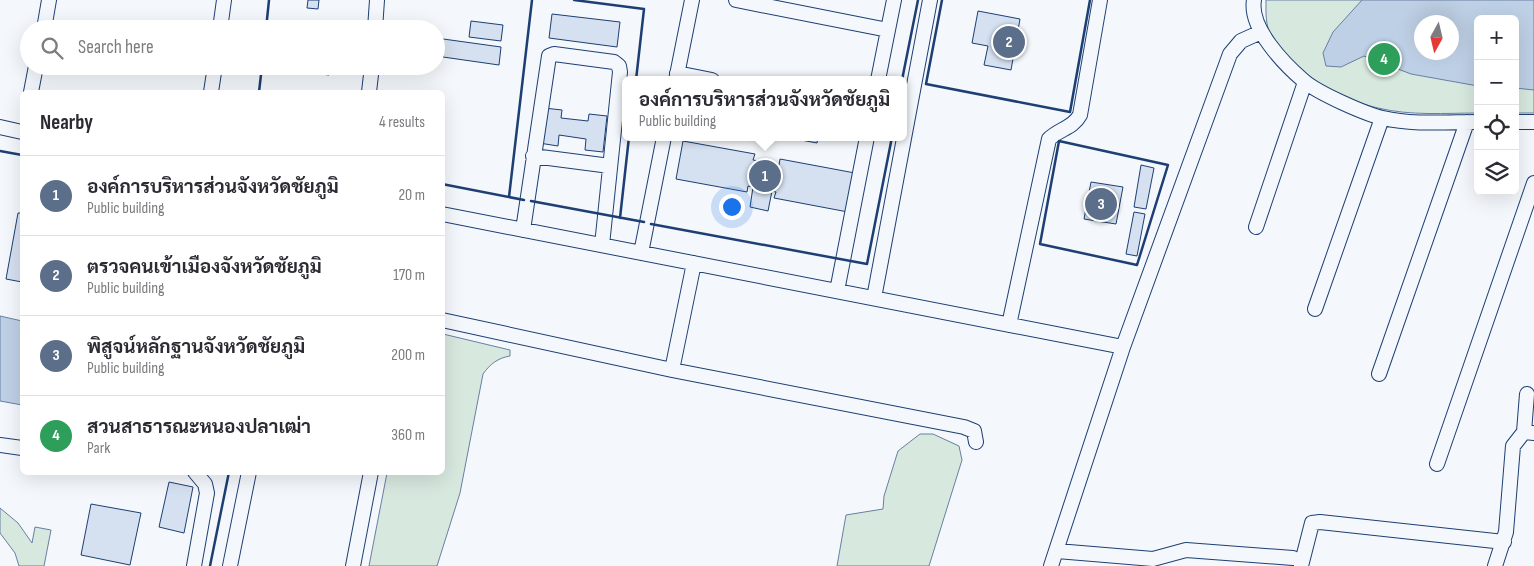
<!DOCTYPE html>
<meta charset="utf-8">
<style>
:root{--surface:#fff;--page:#f2f2f3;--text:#2b2b33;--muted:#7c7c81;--line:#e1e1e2;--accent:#2563eb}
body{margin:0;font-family:"Sofia Sans Condensed",Sarabun,sans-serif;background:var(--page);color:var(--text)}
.controls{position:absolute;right:15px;top:15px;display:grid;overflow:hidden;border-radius:8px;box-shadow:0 5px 20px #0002}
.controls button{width:45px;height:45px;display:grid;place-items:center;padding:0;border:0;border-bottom:1px solid var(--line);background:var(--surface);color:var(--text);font:25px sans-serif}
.compass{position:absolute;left:1414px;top:15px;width:45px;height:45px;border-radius:50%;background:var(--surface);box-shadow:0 5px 20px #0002;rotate:188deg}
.you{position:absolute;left:731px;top:206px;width:18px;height:18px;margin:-12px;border:4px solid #fff;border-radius:50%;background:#1a73e8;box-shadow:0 0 0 8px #1a73e833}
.badge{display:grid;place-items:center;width:32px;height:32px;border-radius:50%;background:var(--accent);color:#fff;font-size:16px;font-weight:700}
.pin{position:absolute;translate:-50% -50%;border:2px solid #fff;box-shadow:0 1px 5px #0006}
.popup{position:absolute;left:622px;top:76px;width:285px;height:65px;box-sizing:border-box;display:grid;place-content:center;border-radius:8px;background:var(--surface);filter:drop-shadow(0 1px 4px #0005);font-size:16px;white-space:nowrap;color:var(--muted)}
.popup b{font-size:19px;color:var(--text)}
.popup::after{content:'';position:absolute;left:50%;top:100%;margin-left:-10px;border:10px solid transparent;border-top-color:var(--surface)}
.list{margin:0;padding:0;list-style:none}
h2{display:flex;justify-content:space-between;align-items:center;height:65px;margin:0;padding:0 20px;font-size:21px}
h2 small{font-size:16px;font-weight:400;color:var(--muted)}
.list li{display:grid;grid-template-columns:32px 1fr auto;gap:15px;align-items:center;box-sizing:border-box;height:80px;padding:0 20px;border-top:1px solid var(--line)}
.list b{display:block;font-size:19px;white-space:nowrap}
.list p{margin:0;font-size:16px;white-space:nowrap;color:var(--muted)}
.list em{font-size:16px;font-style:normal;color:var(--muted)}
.icon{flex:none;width:28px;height:28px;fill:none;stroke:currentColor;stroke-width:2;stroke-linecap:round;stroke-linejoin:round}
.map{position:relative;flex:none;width:1534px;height:566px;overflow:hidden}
.search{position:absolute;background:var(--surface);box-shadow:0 5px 20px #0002;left:20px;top:20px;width:425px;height:55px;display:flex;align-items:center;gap:12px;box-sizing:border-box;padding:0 18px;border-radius:28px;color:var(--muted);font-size:19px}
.panel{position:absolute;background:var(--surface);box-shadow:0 5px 20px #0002;left:20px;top:90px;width:425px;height:385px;border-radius:8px}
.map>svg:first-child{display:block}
</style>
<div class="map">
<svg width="1534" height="566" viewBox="0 0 1534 566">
<rect width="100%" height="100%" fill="#f4f7fb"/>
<path fill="#d7e8df" stroke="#687fa3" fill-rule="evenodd" d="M1266,0h268v113h-19v-94h-37v94c-33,0 -67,3 -100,-5 -40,-9 -84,-35 -106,-71 -7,-11 -6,-25 -6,-37zM1422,22h30v30h-30z
M443,334l67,16v6c-12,2 -20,8 -27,18l-23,119 -23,73h-68l18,-93 55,-1z
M920,434h13l26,12 3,14 -33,106h-92l9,-51 37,-6 1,-13 14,-45z
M0,508l18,15 14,20 3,-16 16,3 -7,36h-25l-4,-13 -15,-20z"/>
<path fill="#bed0e5" stroke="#687fa3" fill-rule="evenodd" d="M1362,0h172v90l-19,-2v-69h-37v67l-67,-12 -47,-18 -23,11 -15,-1 -3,-13 10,-21zM1422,22h30v30h-30z
M0,316l22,5v84l-22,-4z"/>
<path fill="#d5e0f0" stroke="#1d3f73" d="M308,0h11l-1,9 -11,-1z
M978,11l42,8 -9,51 -27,-5 4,-19 -16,-3z
M552,14l68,8 -3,25 -68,-9z
M471,21l32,4 -2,16 -32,-4z
M436,38l65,9 -2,18 -63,-9z
M307,66h23l-1,9 -23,-3z
M544,108l18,2 -1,8 27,3 1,-7 18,2 -4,36 -18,-2 1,-11 -27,-4 -1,11 -19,-3z
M785,137h33l-1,6z
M683,141l72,13 -2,6 26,5 1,-6 75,14 -7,39 -74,-14 2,-6 -4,-1 -4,20 -18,-4 3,-20 -5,-1 -1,6 -71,-13z
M1141,165l13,3 -8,41 -12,-2z
M1091,182l32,5 -7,37 -32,-5z
M1134,212l11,2 -8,42 -11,-2z
M18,213h4v69l-16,-3z
M169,482l24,5 -9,46 -25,-6z
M91,504l50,9 -11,52 -49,-10z"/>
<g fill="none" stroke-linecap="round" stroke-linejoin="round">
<defs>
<path id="minor" d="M736,0l152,30
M1254,0c-5,28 30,64 50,81 14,12 61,33 79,37 30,7 64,4 95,4
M44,29l5,-29
M220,29l4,-29
M375,29l2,-29
M677,73l35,7
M676,80l16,-80
M878,80l16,-80
M31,92l5,-26
M211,92l4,-26
M369,92l3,-26
M1515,122h19
M0,127l22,5
M533,156l77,10
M442,214l681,133
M1256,227l49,-145
M523,230l26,-174 5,-2 60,8 5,4 1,6 -18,173
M641,253l23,-116
M837,291l30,-154
M874,298l56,-298
M1315,309l67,-191
M442,320l230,50 292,57 10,4 2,11
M1009,325l40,-186c10,-10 24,-11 31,-24l20,-115
M672,370l22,-107
M1379,374l88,-252
M1524,432l3,-38
M0,445l22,3
M1437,464l97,-281
M1057,551l96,8 33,-9 107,8
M194,566l13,-73 -2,-9 -10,-12
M230,566l19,-94
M353,566l18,-94
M1051,566l72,-219 107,-293 11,-13 20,-9
M1301,566l11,-43 8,-1 184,20
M1495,566l11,-34 7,-86 11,-14 10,1"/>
</defs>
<use href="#minor" stroke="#1d3f73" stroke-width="16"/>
<use href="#minor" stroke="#f4f7fb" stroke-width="14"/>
<path stroke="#1d3f73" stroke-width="2.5" d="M574,0l70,9 -8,71
M942,0l-16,84 144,28 20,-112
M266,29l3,-29
M902,80l16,-80
M259,92l3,-26
M1059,141l109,24 -31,100 -97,-21z
M0,151l22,4
M442,184l82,16
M509,197l23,-197
M531,201l113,21
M620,218l9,-81
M651,224l216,40 25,-127
M210,566l19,-94"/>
</g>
</svg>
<div class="controls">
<button>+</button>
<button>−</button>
<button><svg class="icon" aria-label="locate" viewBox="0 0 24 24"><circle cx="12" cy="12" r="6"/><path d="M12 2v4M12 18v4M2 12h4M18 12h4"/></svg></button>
<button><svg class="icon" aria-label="layers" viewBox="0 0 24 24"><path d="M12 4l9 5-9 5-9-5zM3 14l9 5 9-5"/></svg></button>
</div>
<svg class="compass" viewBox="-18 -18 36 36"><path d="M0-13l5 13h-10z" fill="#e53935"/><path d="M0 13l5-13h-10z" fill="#7c7c81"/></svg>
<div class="you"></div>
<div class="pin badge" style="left:765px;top:176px;background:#5c6f8a">1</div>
<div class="popup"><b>องค์การบริหารส่วนจังหวัดชัยภูมิ</b>Public building</div>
<div class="pin badge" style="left:1009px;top:42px;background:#5c6f8a">2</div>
<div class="pin badge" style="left:1101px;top:204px;background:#5c6f8a">3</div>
<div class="pin badge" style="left:1384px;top:59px;background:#2e9e5b">4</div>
<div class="search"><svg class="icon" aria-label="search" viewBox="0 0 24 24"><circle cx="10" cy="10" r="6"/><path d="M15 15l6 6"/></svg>Search here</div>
<section class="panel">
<h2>Nearby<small>4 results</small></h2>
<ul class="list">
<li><span class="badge" style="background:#5c6f8a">1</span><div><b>องค์การบริหารส่วนจังหวัดชัยภูมิ</b><p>Public building</p></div><em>20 m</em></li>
<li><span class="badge" style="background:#5c6f8a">2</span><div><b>ตรวจคนเข้าเมืองจังหวัดชัยภูมิ</b><p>Public building</p></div><em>170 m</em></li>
<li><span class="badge" style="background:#5c6f8a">3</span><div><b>พิสูจน์หลักฐานจังหวัดชัยภูมิ</b><p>Public building</p></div><em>200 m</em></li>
<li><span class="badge" style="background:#2e9e5b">4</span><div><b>สวนสาธารณะหนองปลาเฒ่า</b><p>Park</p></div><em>360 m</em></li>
</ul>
</section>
</div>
